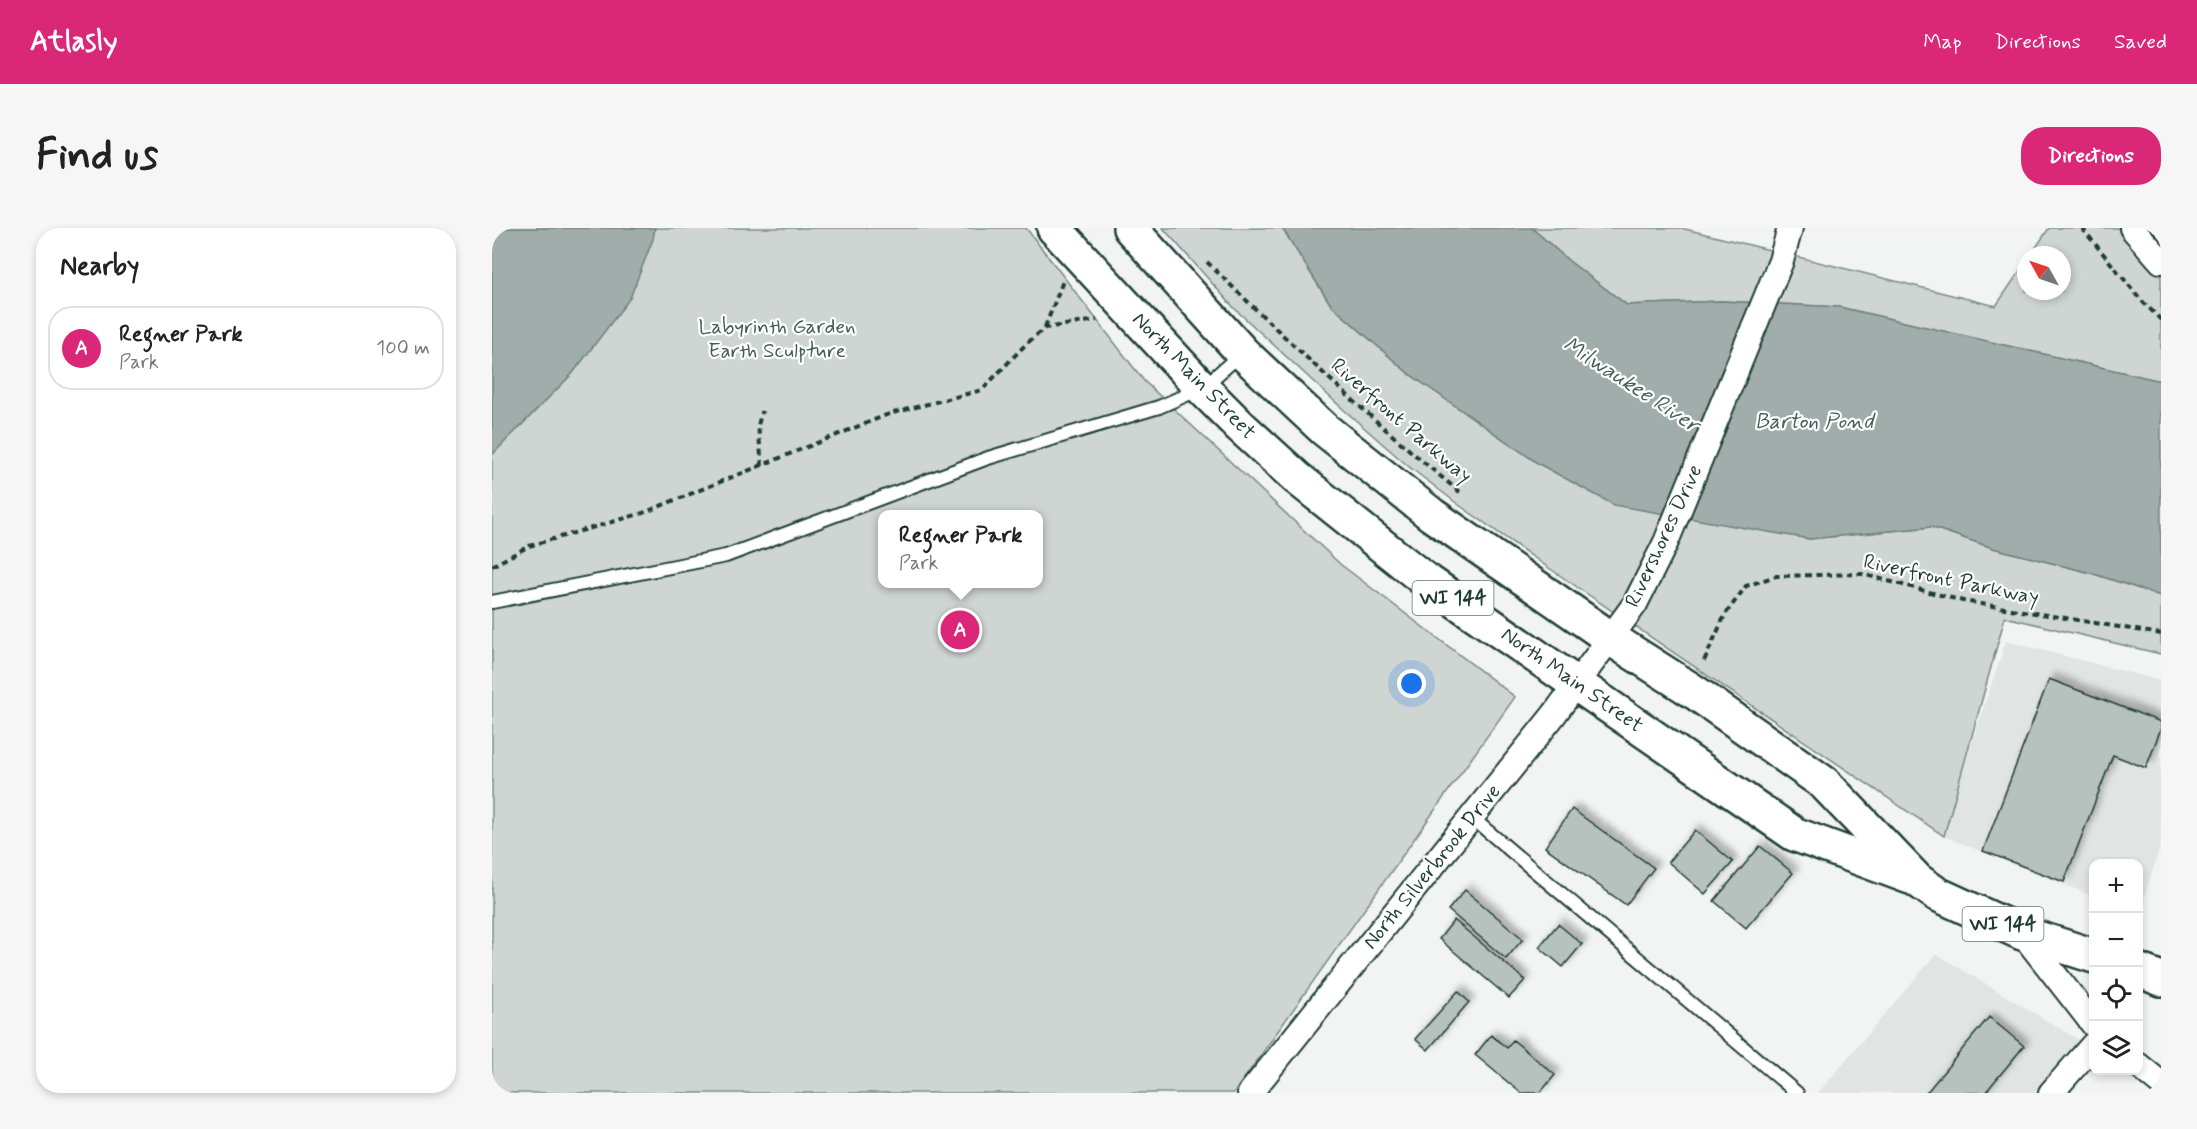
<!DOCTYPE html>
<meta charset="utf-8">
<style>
:root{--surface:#fff;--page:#f6f6f6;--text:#222;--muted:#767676;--line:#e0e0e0;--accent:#db2777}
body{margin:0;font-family:Mynerve,sans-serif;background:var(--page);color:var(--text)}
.controls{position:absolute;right:18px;bottom:18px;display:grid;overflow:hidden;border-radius:12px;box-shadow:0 3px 9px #0003}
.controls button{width:54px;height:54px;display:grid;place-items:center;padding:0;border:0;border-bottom:2px solid var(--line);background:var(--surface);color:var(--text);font:30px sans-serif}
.compass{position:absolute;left:1525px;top:18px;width:54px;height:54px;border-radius:50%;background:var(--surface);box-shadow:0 3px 9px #0003;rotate:310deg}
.you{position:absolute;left:920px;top:456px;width:21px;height:21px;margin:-15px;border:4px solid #fff;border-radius:50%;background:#1a73e8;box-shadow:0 0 0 9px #1a73e833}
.badge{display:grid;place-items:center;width:39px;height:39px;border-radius:50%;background:var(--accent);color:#fff;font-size:20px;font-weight:700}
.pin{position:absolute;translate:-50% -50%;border:3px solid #fff;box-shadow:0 2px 6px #0006}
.popup{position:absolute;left:386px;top:282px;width:165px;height:78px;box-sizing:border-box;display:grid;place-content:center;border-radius:12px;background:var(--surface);filter:drop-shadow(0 2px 4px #0005);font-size:20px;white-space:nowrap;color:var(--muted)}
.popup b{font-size:22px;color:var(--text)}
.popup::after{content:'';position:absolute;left:50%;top:100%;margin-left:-12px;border:12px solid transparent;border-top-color:var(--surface)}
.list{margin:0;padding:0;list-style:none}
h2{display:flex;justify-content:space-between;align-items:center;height:78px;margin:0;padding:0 24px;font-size:26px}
h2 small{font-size:20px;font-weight:400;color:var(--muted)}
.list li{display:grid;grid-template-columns:39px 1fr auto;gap:18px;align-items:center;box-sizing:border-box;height:84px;margin:0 12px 12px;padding:0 12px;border:2px solid var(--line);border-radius:24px}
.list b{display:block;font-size:22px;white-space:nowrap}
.list p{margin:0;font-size:20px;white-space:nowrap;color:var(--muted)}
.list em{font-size:20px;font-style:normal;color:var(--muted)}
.icon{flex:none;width:33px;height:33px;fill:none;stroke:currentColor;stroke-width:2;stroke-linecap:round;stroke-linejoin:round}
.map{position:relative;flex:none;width:1669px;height:865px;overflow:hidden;border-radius:24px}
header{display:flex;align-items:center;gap:36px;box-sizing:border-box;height:84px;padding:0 30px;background:var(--accent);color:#fff}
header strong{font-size:28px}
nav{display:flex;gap:33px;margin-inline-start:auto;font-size:21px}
.intro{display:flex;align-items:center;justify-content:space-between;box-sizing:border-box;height:144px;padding:0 36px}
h1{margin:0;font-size:42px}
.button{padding:15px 27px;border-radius:24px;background:var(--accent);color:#fff;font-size:21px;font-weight:700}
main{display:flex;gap:36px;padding:0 36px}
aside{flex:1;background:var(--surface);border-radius:24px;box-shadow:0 3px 9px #0003}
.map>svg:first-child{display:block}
</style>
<header>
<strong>Atlasly</strong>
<nav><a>Map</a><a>Directions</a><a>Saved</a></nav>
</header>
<div class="intro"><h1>Find us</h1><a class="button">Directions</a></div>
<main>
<aside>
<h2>Nearby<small></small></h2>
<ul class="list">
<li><span class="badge">A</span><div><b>Regner Park</b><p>Park</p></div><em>100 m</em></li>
</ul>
</aside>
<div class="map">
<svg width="1669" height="865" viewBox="0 0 1669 865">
<defs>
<filter id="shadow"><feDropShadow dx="5.5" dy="-5.5" stdDeviation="3" flood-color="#0004"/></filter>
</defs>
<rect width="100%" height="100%" fill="#f2f3f3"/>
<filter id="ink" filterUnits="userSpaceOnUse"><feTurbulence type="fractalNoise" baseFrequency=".0167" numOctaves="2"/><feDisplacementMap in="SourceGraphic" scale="12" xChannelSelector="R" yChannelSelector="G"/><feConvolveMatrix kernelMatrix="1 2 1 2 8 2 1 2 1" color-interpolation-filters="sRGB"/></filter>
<g filter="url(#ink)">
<path fill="#e0e4e3" d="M1514,413l155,40v162l-22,72 -1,-51h-44l-1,32 -152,-61z
M1444,726l148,89 -46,50h-220z"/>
<path fill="#ced5d3" stroke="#768984" stroke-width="1.5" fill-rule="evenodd" d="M0,0h534l118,153 196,183 175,133 -281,396h-742zM390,286h156v70h-156z
M671,0h119l49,77 77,68 131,91 270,75 122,-12 62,21 98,25 70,23v58l-156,-37 -61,219 -401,-272 -84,-59 -51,-39 -64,-56 -109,-101z
M1040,0h149l315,78 30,-44v29h36v-36h-31l18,-27h112v153l-322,-74 -118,-6 -94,4 -58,-44z"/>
<path fill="#a1adaa" stroke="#6d807b" stroke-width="1.5" d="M0,0h163l-2,11 -23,59 -57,75 -81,82z
M790,0h250l37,33 58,44 94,-4 118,6 322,74v215l-70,-23 -98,-25 -62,-21 -122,12 -195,-34 -75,-41 -131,-91 -77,-68z"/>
<path fill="#b7c1bd" stroke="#1f3d34" stroke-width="1.5" filter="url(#shadow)" d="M1557,451l112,43v6l-15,40 -33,-13 -49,127 -81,-31z
M1080,581l82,59 -28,37 -81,-58z
M1203,602l38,32 -28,32 -37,-32z
M1268,618l33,27 -47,55 -32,-27z
M973,662l58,49 -17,20 -58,-49z
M962,692l71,60 -16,18 -70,-59z
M1066,696l24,20 -19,23 -24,-20z
M966,763l11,11 -41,48 -13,-11z
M1497,789l35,29 -39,47h-59z
M999,807l16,13 6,-8 42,35 -15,18h-19l-46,-38z"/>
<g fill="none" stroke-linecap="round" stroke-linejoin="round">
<defs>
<path id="lane" d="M0,374l234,-46 262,-98 171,-51 43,-19 40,-35
M979,589l326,276"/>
<path id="street" d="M1640,0l29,33
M1530,705l72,92
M1646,837l23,19
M758,865l303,-377 82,-112 31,-62 115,-281 9,-33
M1559,865l43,-49"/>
<path id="primary" d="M562,0l148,160 38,38 57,52 123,98 374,258 116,43
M638,0l113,125 81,76 108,86 178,123 86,55 128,90 93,97 20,14 85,39 72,23
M1646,742l23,9"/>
</defs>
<use href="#lane" stroke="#1f3d34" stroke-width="16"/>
<use href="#street" stroke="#1f3d34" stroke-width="28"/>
<use href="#primary" stroke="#1f3d34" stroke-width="38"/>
<path stroke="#1f3d34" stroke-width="4" stroke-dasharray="6 4.5" stroke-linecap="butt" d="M1590,0l60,73 19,19
M715,34c82,80 165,159 254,231
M553,99l18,-46
M270,238l-4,-41 4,-14
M0,338l37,-20 114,-33 246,-99 93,-24 44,-46 19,-16 52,-8
M1212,433l21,-46 21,-29 30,-10 86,-2 101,27 198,33"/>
<use href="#lane" stroke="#fff" stroke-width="12"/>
<use href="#street" stroke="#fff" stroke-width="24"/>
<use href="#primary" stroke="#fff" stroke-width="33"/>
</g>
</g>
<g text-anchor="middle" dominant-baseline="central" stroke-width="4.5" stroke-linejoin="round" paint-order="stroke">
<g fill="#fff" stroke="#627771" stroke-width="1.5">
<rect x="920.5" y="353" width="81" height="34" rx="4.5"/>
<rect x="1470.5" y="679" width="81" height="34" rx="4.5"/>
</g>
<g font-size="20" font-weight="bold" fill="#1f3d34">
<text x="961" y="370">WI 144</text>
<text x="1511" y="696">WI 144</text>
</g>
<g font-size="21" fill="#425b54" stroke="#fff">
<text x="285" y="99">Labyrinth Garden<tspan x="285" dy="24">Earth Sculpture</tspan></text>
</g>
<g font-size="21" fill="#1f3d34" stroke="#fff">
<text transform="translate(702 148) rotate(46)">North Main Street</text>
<text transform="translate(909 193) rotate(41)">Riverfront Parkway</text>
<text transform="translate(1172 308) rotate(-65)">Rivershores Drive</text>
<text transform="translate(1459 352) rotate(12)">Riverfront Parkway</text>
<text transform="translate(1080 452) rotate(35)">North Main Street</text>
<text transform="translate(940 639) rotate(-51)">North Silverbrook Drive</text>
</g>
<g font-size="22" font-style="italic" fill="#465f57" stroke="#fff">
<text transform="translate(1139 157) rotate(33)">Milwaukee River</text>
<text x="1322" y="194">Barton Pond</text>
</g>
</g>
</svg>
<div class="controls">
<button>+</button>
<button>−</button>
<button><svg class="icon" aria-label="locate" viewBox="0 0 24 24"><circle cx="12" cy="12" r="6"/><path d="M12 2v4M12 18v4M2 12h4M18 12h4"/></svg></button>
<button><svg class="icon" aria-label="layers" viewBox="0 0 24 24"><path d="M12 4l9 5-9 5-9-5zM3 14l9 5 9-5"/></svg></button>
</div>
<svg class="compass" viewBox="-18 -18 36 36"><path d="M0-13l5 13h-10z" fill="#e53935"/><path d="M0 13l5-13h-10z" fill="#767676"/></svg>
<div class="you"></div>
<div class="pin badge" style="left:468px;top:402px">A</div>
<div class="popup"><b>Regner Park</b>Park</div>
</div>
</main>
